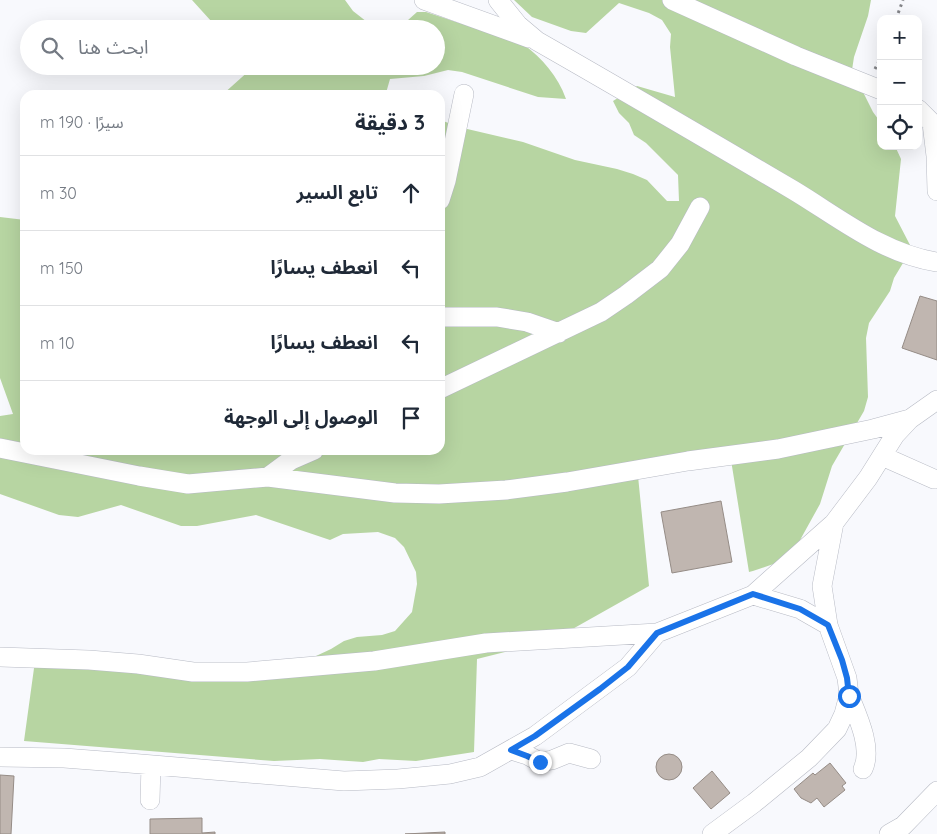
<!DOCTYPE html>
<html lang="ar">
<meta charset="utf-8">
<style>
:root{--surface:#fff;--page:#f2f2f3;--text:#1f2937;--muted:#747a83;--line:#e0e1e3}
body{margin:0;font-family:Quicksand,"Noto Sans Arabic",sans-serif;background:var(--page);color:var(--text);direction:rtl}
.controls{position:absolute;right:15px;top:15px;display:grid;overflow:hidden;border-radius:10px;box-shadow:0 5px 20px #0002}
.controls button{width:45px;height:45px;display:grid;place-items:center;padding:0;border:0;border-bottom:1px solid var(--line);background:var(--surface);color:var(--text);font:25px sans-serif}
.stop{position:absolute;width:15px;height:15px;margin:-11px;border:4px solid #1a73e8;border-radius:50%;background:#fff}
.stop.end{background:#1a73e8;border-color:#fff;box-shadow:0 1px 5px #0008}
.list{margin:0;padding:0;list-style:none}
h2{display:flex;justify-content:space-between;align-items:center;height:65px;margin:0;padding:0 20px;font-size:21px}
h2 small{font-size:16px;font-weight:400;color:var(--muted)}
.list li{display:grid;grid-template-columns:32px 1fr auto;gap:15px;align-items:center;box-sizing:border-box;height:75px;padding:0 20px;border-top:1px solid var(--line)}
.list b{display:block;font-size:19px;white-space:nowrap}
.list em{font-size:16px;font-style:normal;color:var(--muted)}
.icon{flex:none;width:28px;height:28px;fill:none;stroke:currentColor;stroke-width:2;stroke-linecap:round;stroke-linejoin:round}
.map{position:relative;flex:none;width:937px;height:834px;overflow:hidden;direction:ltr}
.search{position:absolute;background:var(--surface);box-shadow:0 5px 20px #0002;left:20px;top:20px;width:425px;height:55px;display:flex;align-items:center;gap:12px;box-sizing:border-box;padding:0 18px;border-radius:28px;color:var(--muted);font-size:19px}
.panel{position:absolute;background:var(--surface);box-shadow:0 5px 20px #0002;left:20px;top:90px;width:425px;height:365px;border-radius:15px;direction:rtl}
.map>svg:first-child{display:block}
</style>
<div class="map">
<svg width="937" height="834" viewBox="0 0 937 834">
<rect width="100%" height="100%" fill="#f8f9fd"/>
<path fill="#b7d5a2" d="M192,0h153l8,11 23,18h-156l-9,-8z
M514,0h357l-3,16 -14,41 -2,13 21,42 8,11v23h14l6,13 -6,57 15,29 -7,18 -9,15 -4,13 -21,32 -3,15 2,59 -4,14 -32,55 -12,38 -31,56c-15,2 -26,9 -40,12l-18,-112 -93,16 11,110 -80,45 -50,15 -14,6 -28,7 -3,93 -58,9 -37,-2 -16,3 -43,-3 -46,2 -250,-20 11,-80 224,9 57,-14 15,-7 13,-8 13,-4 25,-2 13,-4 17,-19 5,-28 -1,-12 -12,-25 -9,-9 -17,-6 -35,2 -13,6 -74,-25 -59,11h-16l-60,-21 -43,12 -19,-2 -59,-21v-78l13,-2 -13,-36v-161l25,3v230h415v-330l23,8 60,14 52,18 42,9 16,5 14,6 20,21h12l-1,-26 -32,-32 -12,-8 -5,-12 -10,-10 -6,-12 24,-15 38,11 -5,-50 1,-13 -9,-14 -13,-7 -30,-10 -33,30 -15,-2 -39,-14z
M417,12h9l97,32c19,14 35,32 43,55l-28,-2 -76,-25 -14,-2 -24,6 -34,3 -4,14 3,2h-167l29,-26 -1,-3h186v-37h-38z"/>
<path fill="#c0b6b0" stroke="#958c86" d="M920,296l17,5v59l-35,-12z
M721,501l11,61 -60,11 -11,-61z
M656 767a13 13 0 1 1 26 0a13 13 0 1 1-26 0Z
M830,763l16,20 -4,3 3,4 -21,17 -7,-9 -6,5 -10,-5 -7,-9 19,-16 2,2z
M712,771l18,22 -19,16 -18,-21z
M0,775l14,1 -3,58h-11z
M202,818v15l13,-1v2h-65v-15z
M445,832v2h-40z"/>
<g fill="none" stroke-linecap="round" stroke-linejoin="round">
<defs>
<path id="minor" d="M424,0l105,38
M498,0l20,25 19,16c86,49 171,99 256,149 45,27 90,64 144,72
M672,0l124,56 85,34
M918,109l14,14 4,33 1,35
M440,200l6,-19 18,-87
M440,317h57l30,5 32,11
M440,389l161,-77 25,-17 34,-26 20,-25 20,-37
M0,448l139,28 49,8 80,-7 127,16 44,1 67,-4 61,-8 121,-21 90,-12 95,-20 37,-10
M882,456l52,23
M268,477l23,-17 23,-10
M753,595l47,14 28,16
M0,657l89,3 49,4 55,8h54l127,-11 112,-18 171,-10 96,-38 81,-72 34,-45 27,-43 15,-16 27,-19
M849,695c8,20 24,53 14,74
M511,750l16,5 13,7 12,-2 17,-7 22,6
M0,757l64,1 65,5 215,18 54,-2 52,-5 30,-7 55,-31 93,-69 29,-34
M150,800l1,-35
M712,834l42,-31 55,-45 28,-29 7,-15 5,-19 -2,-17 -19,-53 -6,-39 12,-63
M889,834l14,-8 34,-35"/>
</defs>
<use href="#minor" stroke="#b7bac4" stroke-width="20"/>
<path stroke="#838488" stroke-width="3" stroke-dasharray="2.5 4" stroke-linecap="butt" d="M896,19l7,-19
M875,69l6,-12"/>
<use href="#minor" stroke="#fff" stroke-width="19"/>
</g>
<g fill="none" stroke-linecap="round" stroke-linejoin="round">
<path stroke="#1a73e8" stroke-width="6" d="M540,762l-13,-6 -16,-6 24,-14 65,-47 28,-22 29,-34 96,-39 47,15 28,16 14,35 5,18 2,18"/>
</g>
</svg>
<div class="controls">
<button>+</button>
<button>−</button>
<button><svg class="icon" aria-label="locate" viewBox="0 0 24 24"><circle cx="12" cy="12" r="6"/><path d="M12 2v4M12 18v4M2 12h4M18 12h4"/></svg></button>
</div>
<div class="stop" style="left:849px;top:696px"></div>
<div class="stop end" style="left:540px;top:762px"></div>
<div class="search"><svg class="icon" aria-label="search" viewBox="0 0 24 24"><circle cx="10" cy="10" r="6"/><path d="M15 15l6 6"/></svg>ابحث هنا</div>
<section class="panel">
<h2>3 دقيقة<small>سيرًا · 190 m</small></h2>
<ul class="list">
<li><svg class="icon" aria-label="ahead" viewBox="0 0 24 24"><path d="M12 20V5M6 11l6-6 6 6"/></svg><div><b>تابع السير</b></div><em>30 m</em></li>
<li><svg class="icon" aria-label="left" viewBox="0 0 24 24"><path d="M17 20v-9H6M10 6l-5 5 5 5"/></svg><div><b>انعطف يسارًا</b></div><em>150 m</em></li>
<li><svg class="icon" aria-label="left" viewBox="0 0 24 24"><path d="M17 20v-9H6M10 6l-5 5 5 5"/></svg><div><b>انعطف يسارًا</b></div><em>10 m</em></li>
<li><svg class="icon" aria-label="arrive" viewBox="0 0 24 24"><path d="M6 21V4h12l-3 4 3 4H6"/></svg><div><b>الوصول إلى الوجهة</b></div></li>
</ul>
</section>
</div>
